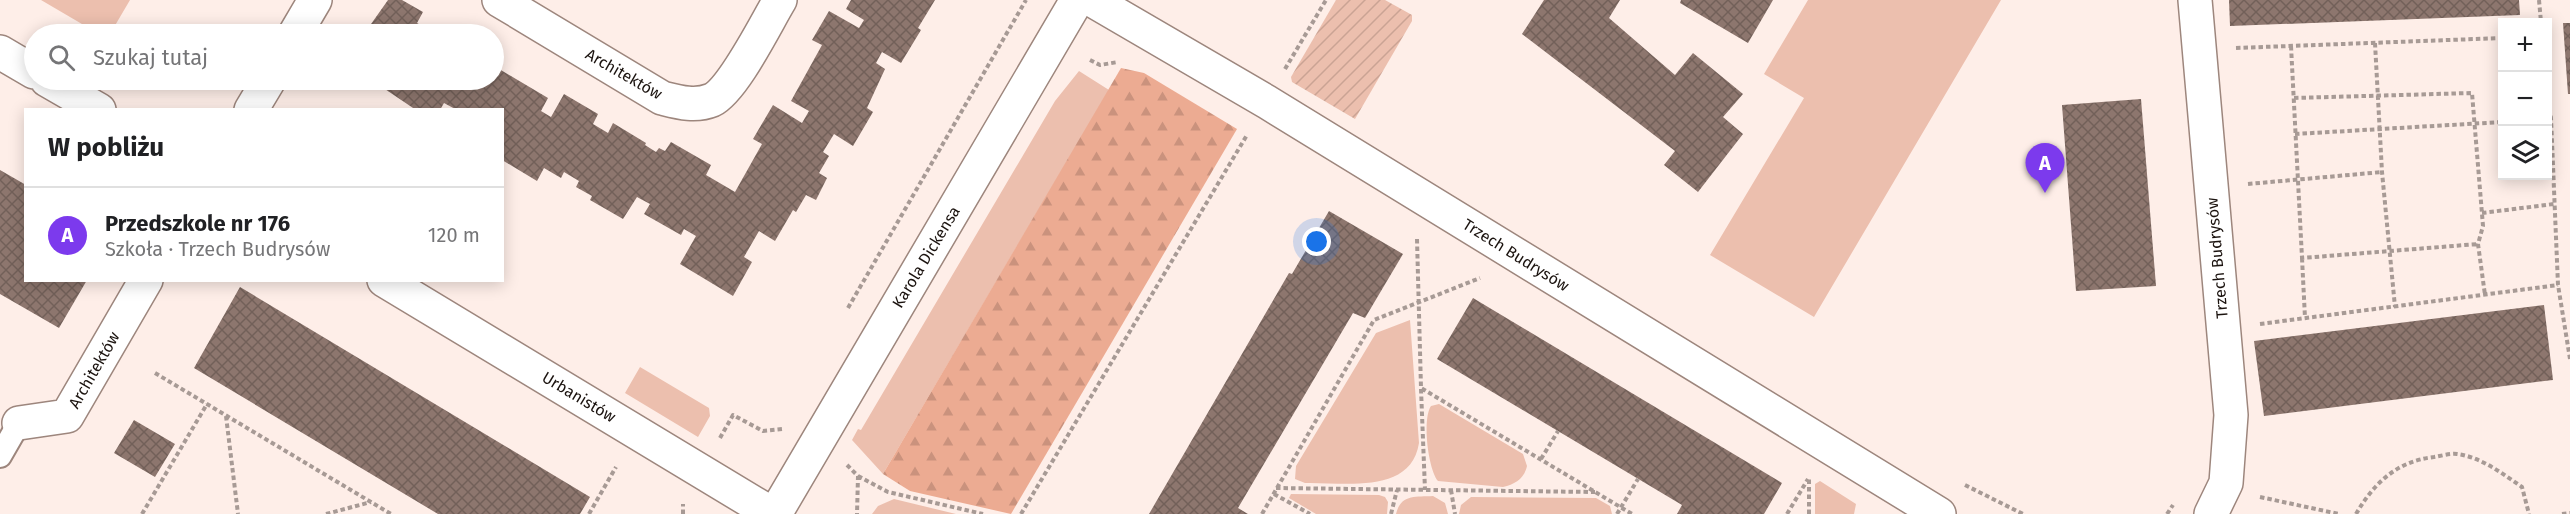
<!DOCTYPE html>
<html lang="pl">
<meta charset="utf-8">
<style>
:root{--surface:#fff;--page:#f2f2f2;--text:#202124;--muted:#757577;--line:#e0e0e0;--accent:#7c3aed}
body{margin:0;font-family:"Fira Sans",sans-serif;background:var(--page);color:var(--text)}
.controls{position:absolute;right:18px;top:18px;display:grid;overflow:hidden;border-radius:0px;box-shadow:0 3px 15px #0003}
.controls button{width:54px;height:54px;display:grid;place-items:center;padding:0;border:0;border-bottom:2px solid var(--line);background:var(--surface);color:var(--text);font:30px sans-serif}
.you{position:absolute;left:1317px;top:242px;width:21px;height:21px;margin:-15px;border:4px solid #fff;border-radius:50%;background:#1a73e8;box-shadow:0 0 0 9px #1a73e833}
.badge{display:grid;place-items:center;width:39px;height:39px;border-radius:50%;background:var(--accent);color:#fff;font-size:20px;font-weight:700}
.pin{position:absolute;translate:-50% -50px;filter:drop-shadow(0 2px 3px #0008)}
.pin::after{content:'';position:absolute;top:32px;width:21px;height:18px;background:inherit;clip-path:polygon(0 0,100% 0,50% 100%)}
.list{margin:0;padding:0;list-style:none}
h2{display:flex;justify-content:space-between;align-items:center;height:78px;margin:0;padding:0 24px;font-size:26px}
h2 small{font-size:20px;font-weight:400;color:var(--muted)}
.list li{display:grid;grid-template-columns:39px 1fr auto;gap:18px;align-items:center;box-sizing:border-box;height:96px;padding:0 24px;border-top:2px solid var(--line)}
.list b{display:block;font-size:22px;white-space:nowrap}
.list p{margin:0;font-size:20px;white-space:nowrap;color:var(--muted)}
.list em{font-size:20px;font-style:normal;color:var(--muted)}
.icon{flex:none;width:33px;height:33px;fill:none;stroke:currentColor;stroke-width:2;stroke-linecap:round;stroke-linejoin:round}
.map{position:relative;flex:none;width:2570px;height:514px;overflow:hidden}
.search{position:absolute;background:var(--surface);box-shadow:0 3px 15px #0003;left:24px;top:24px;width:480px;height:66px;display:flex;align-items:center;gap:15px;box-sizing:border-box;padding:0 21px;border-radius:33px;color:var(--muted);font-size:22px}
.panel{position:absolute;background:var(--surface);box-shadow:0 3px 15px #0003;left:24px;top:108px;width:480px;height:174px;border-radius:0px}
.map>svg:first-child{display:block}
</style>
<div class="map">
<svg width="2570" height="514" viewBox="0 0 2570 514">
<defs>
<pattern id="forest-firs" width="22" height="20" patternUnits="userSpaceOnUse" patternTransform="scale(1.5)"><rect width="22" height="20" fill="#ecab92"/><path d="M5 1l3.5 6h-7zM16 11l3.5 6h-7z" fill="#ca927d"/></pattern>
<pattern id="garden-furrows" width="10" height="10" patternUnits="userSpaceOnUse" patternTransform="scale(1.5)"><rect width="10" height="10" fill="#ecbfae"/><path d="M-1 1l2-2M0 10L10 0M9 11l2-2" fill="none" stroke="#caa394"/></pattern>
<pattern id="building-cross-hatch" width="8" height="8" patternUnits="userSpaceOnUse" patternTransform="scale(1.5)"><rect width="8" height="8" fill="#8d766e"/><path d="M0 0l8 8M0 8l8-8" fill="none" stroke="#726059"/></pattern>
</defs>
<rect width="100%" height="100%" fill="#feeee8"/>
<path fill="#ecbfae" d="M41,0h89l-20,34h-11z
M1808,0h193l-187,317 -104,-62 94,-157 -40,-24z
M1079,71l30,19 -226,384 -31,-34 6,-11 3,1 194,-329z
M1410,320l9,123c-8,52 -75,39 -114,40l-10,-4 1,-13 80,-133z
M640,367l69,41 1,8 -12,21 -73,-44z
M1439,404l84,50 4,12c-3,13 -12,18 -24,21l-65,-6c-10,-12 -16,-62 -7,-75z
M1820,481l36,23 -2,10h-39v-30z
M1291,494l88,1 6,2 3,5 -1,12h-71l-27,-16z
M1433,496l12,7 3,11h-52c5,-20 19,-17 37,-18z
M1471,497l125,1 14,8 2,8h-153l2,-9z
M894,499l62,15h-84l6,-8z"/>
<path fill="url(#forest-firs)" d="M1121,68l23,5 93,56 -226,385 -101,-23 -27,-17z"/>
<path fill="url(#garden-furrows)" d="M1336,0h49l27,15v6l-57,98 -63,-37 -1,-5z"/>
<path fill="url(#building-cross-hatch)" d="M388,0h14l21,12 -6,11 19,11h-72z
M851,0h84l-17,28 3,2 -20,33 -19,-11 -6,11 9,6 -18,39 6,4 -20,34 -19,-12 -11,18 6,4 -10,17 8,5 -11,22 -10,-5 -10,17 -3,-2 -18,31 -16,-10 -15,26 8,5 -19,34 -53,-32 16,-28 -12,-7 -3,6 -37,-21 6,-10 -13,-7 -14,22 -33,-19 2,-4 -16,-9 3,-6 -15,-9 -3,6 -17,-10 -7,13 -35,-21v-50h-45l-13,-7 -4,7h-24l-40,-27 -1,2 -9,-5h128v-27l5,3 -5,10 54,32 -7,13 10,6 13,-23 34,20 -5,10 15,9 5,-10 33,20 -1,2 11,7 3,-4 6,3 6,-9 40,23 -5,10 29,17 27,-48 -9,-5 20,-34 29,18 7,-12 -18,-10 31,-56 -10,-5 17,-29 30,17 5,-8 -18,-11z
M1544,0h76l-11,18 66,57 18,-22 50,41 -20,23 20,17 -45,58 -34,-27 11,-14 -153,-117z
M1681,0h92l-25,43 -68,-40z
M2229,0h290l1,15 -290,11z
M2563,23h7v71h-2z
M2141,99l15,187 -80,5 -14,-186z
M0,170l26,15v95h61l-28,48 -59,-34z
M1329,211l74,43 -38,64 -12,-5 -115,195 10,6h-99l140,-241 3,1z
M240,287l350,210 -10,17h-142l-244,-146z
M1473,298l309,185 -18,31h-87l5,-9 -245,-146z
M2544,305l9,75 -289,36 -10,-75z
M134,420l41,24 -20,33 -41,-24z"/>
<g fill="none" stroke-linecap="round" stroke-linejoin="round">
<defs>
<path id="lane" d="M0,456l19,-33"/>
<path id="street" d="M499,0l163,98c16,4 33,9 50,2 22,-11 54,-77 68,-100
M1092,0l175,102 672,412
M2195,0l36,415 -5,68 -15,31
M295,34l20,-34
M0,52l34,20
M47,80l52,30
M251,110l18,-30
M384,280l388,234
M19,423l48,-7 79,-136"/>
<path id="secondary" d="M775,514l302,-514"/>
</defs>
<use href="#lane" stroke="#9d867d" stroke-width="26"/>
<use href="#street" stroke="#9d867d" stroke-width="36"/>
<use href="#secondary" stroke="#9d867d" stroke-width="36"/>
<path stroke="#a79a95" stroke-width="4" stroke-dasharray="4.5 3" stroke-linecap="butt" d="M2539,0l2,22
M2375,43l7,129 13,135
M2291,46l11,212 176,-14
M2236,48l266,-10
M1090,60l10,5 18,-3
M1285,69l41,-69
M2294,98l178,-5 11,133 -5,18 7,51
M2548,101l3,17 7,167 12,74
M2295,134l207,-12
M2248,184l134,-12
M2482,213l72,-9
M1417,239l4,149 211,126
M2302,258l3,60
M848,308l178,-308
M2260,324l298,-39
M155,373l236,141
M1421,389l4,101
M226,416l12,98
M720,438l13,-23 30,16 19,-2
M1541,459l17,-28
M847,465l11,11 -1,38
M858,476l30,16 95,22
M1965,485l58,29
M1276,488l319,4
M1451,490l4,24
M1274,494l36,20
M2260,497l79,17
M142,514l65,-110
M326,514l45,-12
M589,514l27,-47
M683,514v-10
M1021,514l226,-379
M1262,514l112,-194 106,-42
M1391,514l6,-24
M1617,514l21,-35
M1787,514l21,-35
M1809,514v-35
M2167,514l6,-9
M2356,514c18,-31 41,-53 78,-57 7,-1 16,-4 23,-3 24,3 46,20 65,33l7,27
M2562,514l8,-1"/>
<use href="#lane" stroke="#fff" stroke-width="22"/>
<use href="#street" stroke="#fff" stroke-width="33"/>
<use href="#secondary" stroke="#fff" stroke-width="33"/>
</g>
<g text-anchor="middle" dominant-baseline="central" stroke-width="4.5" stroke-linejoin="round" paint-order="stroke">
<g font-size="16" fill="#1b130f" stroke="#fff">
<text transform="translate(624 74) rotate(30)">Architektów</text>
<text transform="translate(1516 255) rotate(32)">Trzech Budrysów</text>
<text transform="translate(926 257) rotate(-59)">Karola Dickensa</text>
<text transform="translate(2217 258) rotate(-95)">Trzech Budrysów</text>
<text transform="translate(94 370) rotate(-60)">Architektów</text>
<text transform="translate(579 397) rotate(31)">Urbanistów</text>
</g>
</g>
</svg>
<div class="controls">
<button>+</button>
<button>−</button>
<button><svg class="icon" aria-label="layers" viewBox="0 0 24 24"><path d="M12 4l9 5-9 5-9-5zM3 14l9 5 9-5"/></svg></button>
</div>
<div class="you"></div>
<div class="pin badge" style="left:2045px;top:193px">A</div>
<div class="search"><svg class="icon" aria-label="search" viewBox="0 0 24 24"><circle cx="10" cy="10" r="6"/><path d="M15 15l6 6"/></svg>Szukaj tutaj</div>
<section class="panel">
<h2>W pobliżu<small></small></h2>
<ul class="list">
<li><span class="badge">A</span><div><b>Przedszkole nr 176</b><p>Szkoła · Trzech Budrysów</p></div><em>120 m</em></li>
</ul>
</section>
</div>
